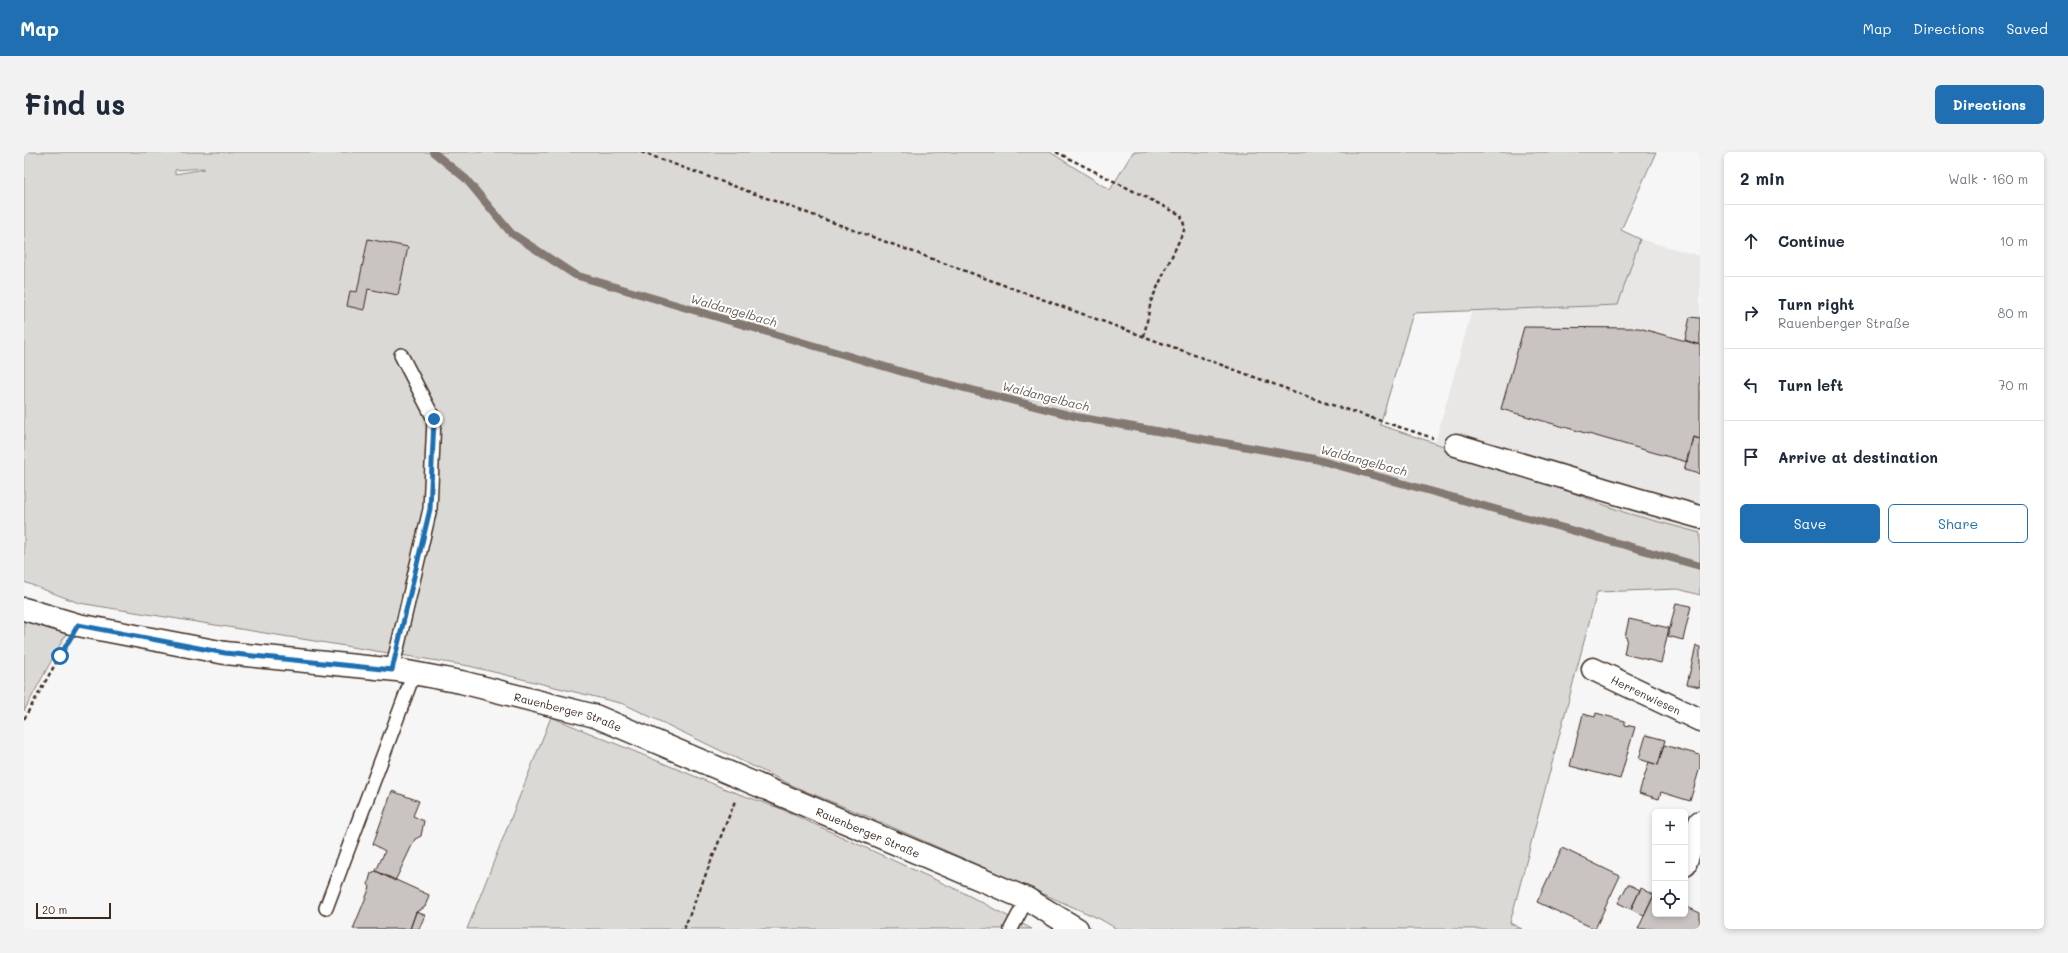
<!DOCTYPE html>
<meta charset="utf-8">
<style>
:root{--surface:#fff;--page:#f2f2f3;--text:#1f2937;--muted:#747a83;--line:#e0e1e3;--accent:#1f6fb2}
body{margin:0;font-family:Mali,sans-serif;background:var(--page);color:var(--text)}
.controls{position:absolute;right:12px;bottom:12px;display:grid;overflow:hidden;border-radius:6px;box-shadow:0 2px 6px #0003}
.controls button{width:36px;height:36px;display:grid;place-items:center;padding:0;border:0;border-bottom:1px solid var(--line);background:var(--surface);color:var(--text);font:20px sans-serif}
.scale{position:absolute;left:12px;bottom:10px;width:75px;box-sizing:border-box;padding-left:4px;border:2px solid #3b2a1e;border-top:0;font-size:11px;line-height:14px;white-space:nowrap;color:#3b2a1e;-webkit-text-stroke:3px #fff;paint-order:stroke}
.stop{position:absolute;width:12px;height:12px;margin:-9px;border:3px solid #1f6fb2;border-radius:50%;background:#fff}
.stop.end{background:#1f6fb2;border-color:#fff;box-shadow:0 1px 4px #0008}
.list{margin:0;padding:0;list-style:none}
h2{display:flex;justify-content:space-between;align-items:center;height:52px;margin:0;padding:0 16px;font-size:17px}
h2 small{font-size:13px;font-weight:400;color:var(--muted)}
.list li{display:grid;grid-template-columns:26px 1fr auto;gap:12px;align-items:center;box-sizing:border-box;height:72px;padding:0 16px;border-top:1px solid var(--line)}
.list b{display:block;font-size:15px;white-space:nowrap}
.list p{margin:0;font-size:13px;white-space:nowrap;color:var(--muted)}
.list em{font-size:13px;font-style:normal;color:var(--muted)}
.actions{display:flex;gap:8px;padding:12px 16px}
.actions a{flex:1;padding:9px 0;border:1px solid var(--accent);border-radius:6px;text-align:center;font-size:14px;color:var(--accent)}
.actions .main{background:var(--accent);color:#fff}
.icon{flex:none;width:22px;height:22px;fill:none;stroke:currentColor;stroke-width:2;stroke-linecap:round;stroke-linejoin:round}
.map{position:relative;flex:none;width:1676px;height:777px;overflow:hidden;border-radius:6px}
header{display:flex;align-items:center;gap:24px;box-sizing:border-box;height:56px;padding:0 20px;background:var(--accent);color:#fff}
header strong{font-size:19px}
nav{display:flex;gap:22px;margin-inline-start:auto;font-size:14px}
.intro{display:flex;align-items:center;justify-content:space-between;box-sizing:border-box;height:96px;padding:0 24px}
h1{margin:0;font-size:28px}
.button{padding:10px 18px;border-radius:6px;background:var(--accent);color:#fff;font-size:14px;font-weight:700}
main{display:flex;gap:24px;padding:0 24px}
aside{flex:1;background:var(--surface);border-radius:6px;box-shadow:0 2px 6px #0003}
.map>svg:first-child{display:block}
</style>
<header>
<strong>Map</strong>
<nav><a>Map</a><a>Directions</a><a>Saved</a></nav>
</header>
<div class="intro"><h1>Find us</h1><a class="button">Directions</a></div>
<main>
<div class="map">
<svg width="1676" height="777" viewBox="0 0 1676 777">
<rect width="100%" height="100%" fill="#f7f6f6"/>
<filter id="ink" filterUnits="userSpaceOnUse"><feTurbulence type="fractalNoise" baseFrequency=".025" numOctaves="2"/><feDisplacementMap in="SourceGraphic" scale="8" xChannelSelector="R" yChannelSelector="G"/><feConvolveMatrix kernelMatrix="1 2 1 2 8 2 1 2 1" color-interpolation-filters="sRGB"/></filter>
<g filter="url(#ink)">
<path fill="#e9e7e6" d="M1616,87l60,17v277l-74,-20 -143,-54 -48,-16 37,-133 146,-5z"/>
<path fill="#dbd9d6" stroke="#8b827a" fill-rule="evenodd" d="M0,0h1026l60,38 23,-38h523l-35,78 19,9 -22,66 -205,8 -33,112 103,34 143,54 74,20v62l-22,-6 -81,3 -87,331 12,6h-405l-17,-10 -226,-100 -76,-31 -174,-84 -155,-38 -390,-63 -55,-21zM180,16v1l-29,5v-4z
M0,469l43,11 -43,79z
M527,565l177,73 51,18 183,84 70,37h-565z"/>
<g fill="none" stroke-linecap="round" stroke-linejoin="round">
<path stroke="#847972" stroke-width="8" d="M409,0l33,27 45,54 64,42 331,98 171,44 238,42 385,107"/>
</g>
<path fill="#c9c3c1" stroke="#3b2a1e" d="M344,87l40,8 -10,48 -30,-6 -4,21 -17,-4 3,-15 7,1z
M1666,165l10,1v27l-15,-5z
M1500,175l115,1 61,17v94l-7,-2 -6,25 -186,-53z
M1669,285l7,2v35l-16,-4z
M1652,451l15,3 -8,34 -15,-4z
M1605,467l40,9 -8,35 -37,-9 3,-16 -2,-1z
M1672,494l4,1v40l-13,-3z
M1572,561l29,8v4l10,2 -15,52 -50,-13 13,-52 12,3z
M1622,583l19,5 -7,25 -19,-6z
M1640,593l36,10v12l-10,34 -29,-9 -2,7 -20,-6 10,-31 9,3z
M368,639l27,10 -6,15 11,5 -3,15 -6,3 -20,42 -19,-10 9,-20 -12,-7z
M1538,696l58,28 -25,53 -58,-27z
M352,719l53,24 -4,12 -9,5 -6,17h-57l17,-42 -2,-3 3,-11z
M1604,732l12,6 -9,19 -13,-6z
M1617,736l13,7 -10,21 -13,-7z
M1631,741v21h30v-8l15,7v16h-62z
M392,760l9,3 -6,14h-9z"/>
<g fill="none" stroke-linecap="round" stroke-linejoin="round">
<defs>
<path id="lane" d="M368,518l38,-161 4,-90 -33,-64
M302,756l88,-235
M987,777l16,-30"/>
<g id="street">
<path d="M1432,293l180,54 64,18"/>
<path id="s1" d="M1569,517l107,51"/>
<path d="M1661,712l15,-42"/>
</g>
<g id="secondary">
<path id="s2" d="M0,457l54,16 147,28 172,17 64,12 134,34 432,183 50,30"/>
</g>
</defs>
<use href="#lane" stroke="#3b2a1e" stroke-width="16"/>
<use href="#street" stroke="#3b2a1e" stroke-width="25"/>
<use href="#secondary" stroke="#3b2a1e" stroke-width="25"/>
<path stroke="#3b2a1e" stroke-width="2.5" stroke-dasharray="4 3" stroke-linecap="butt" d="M617,0l676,248 116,38
M1032,0l125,63 4,13 -34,73 -7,35
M0,567l41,-72
M660,777l51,-128"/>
<use href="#lane" stroke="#fff" stroke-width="13"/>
<use href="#street" stroke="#fff" stroke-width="22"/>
<use href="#secondary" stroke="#fff" stroke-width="22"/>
</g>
</g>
<g fill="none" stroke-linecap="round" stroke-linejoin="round" filter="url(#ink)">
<path stroke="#1f6fb2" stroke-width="5" d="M36,504l18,-31 147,28 167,17 38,-161 4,-90"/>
</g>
<g text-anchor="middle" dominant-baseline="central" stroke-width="4" stroke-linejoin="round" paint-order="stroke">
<g font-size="11" fill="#3b2a1e" stroke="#fff">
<text stroke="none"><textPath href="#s1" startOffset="59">Herrenwiesen</textPath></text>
<text stroke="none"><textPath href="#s2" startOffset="555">Rauenberger Straße</textPath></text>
<text stroke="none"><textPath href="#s2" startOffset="879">Rauenberger Straße</textPath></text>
</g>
<g font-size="12" font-style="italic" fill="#65584f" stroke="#fff">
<text transform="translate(710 158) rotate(16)">Waldangelbach</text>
<text transform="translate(1022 244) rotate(14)">Waldangelbach</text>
<text transform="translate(1340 308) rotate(15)">Waldangelbach</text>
</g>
</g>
</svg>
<div class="controls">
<button>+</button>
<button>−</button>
<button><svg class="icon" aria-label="locate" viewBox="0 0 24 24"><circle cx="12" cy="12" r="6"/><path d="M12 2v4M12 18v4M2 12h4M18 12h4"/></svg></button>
</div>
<div class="scale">20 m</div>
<div class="stop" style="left:36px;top:504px"></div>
<div class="stop end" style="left:410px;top:267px"></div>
</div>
<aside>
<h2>2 min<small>Walk · 160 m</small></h2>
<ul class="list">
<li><svg class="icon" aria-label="ahead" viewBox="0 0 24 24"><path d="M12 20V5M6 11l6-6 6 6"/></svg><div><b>Continue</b></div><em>10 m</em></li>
<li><svg class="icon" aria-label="right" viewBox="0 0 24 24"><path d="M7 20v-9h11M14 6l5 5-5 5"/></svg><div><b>Turn right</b><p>Rauenberger Straße</p></div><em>80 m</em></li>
<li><svg class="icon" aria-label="left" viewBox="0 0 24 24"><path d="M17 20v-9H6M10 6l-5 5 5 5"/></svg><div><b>Turn left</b></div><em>70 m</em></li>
<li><svg class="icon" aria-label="arrive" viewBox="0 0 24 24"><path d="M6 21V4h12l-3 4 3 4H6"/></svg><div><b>Arrive at destination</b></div></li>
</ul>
<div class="actions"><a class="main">Save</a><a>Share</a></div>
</aside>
</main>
